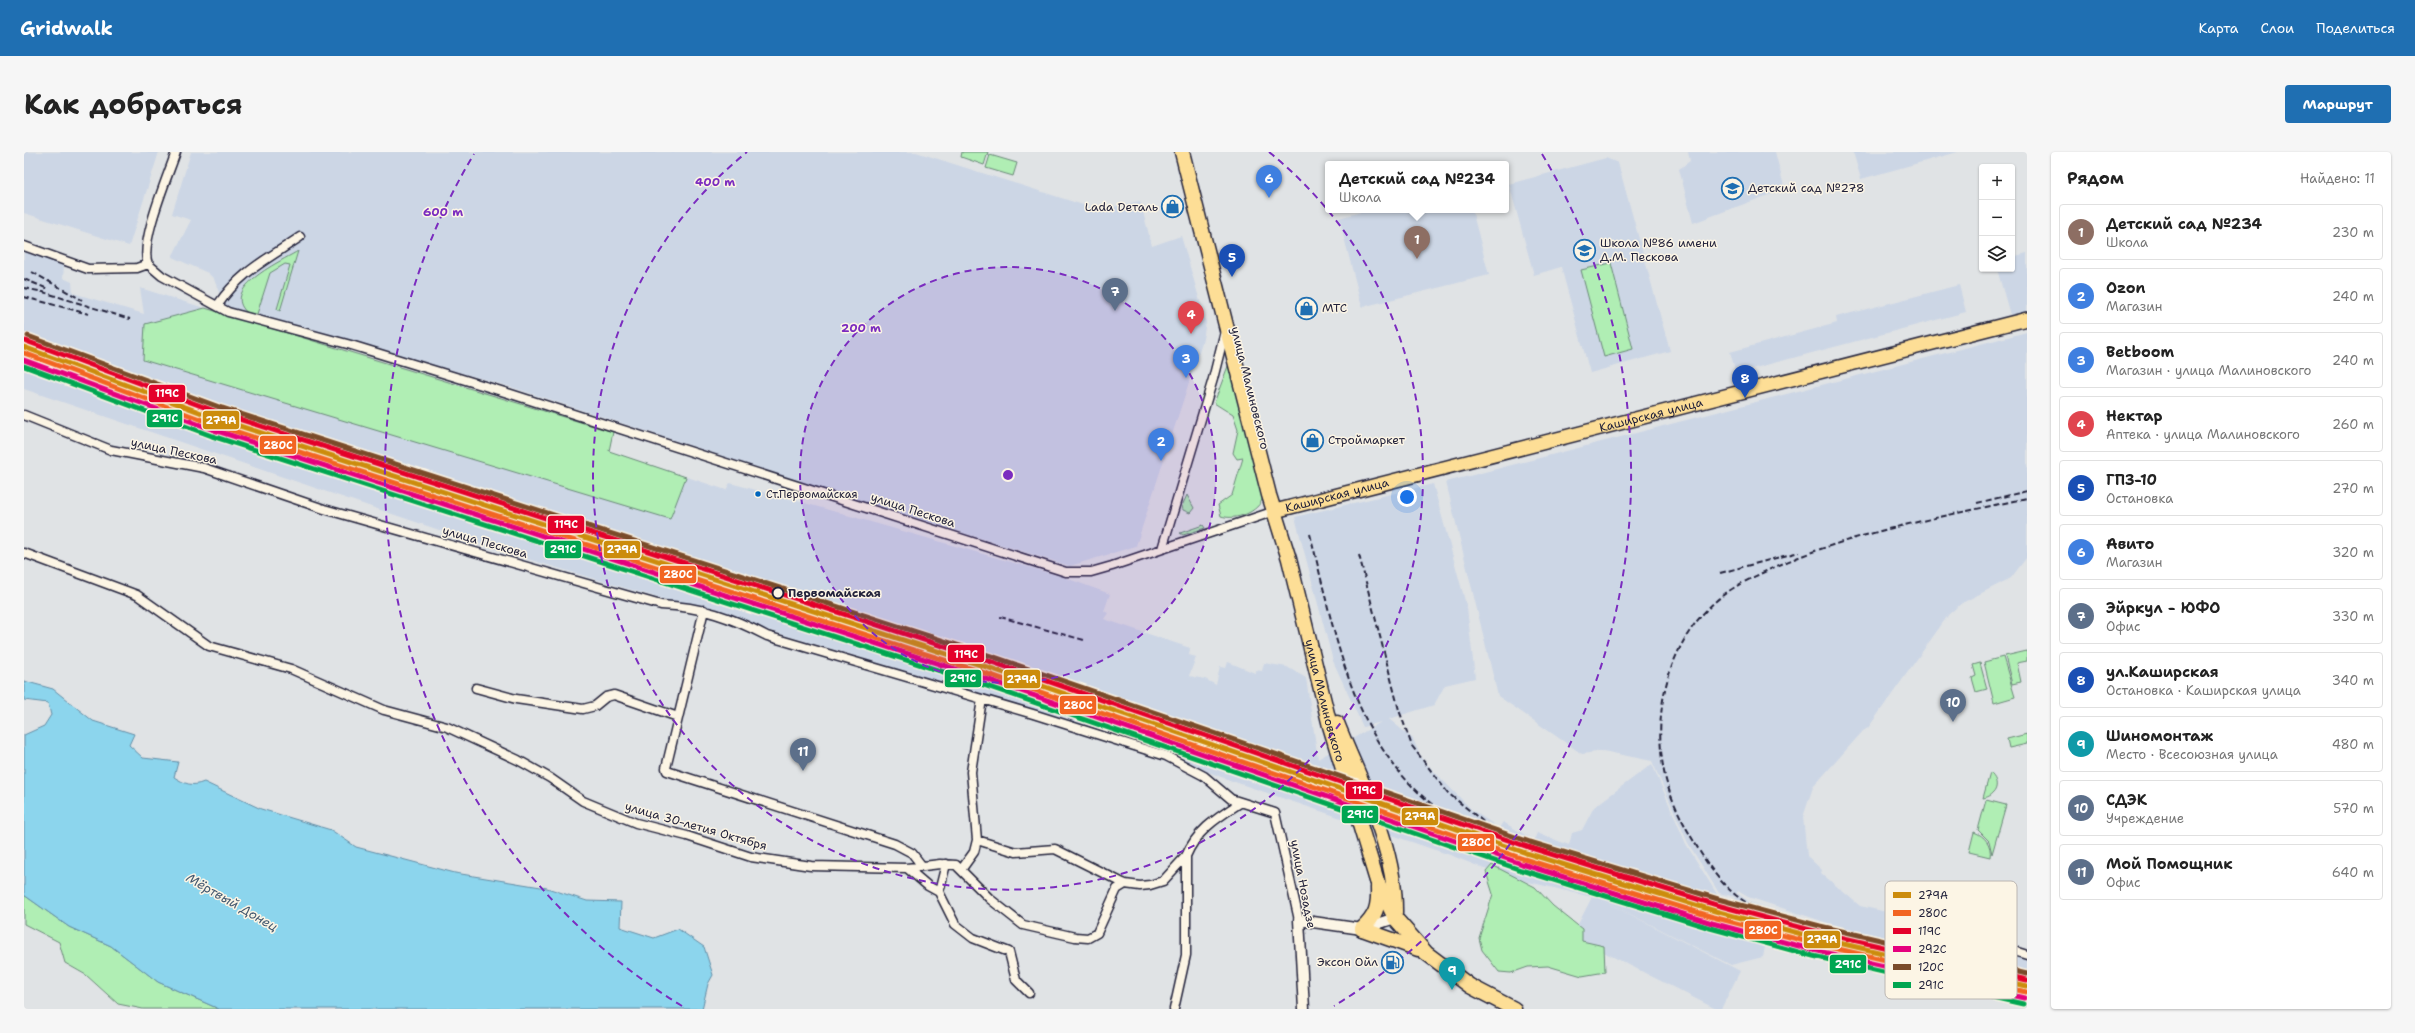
<!DOCTYPE html>
<html lang="ru">
<meta charset="utf-8">
<style>
:root{--surface:#fff;--page:#f6f6f6;--text:#222;--muted:#767676;--line:#e0e0e0;--accent:#1f6fb2}
body{margin:0;font-family:"Shantell Sans",sans-serif;background:var(--page);color:var(--text)}
.controls{position:absolute;right:12px;top:12px;display:grid;overflow:hidden;border-radius:4px;box-shadow:0 1px 3px #0004}
.controls button{width:36px;height:36px;display:grid;place-items:center;padding:0;border:0;border-bottom:1px solid var(--line);background:var(--surface);color:var(--text);font:20px sans-serif}
.you{position:absolute;left:1383px;top:345px;width:14px;height:14px;margin:-10px;border:3px solid #fff;border-radius:50%;background:#1a73e8;box-shadow:0 0 0 6px #1a73e833}
.badge{display:grid;place-items:center;width:26px;height:26px;border-radius:50%;background:var(--accent);color:#fff;font-size:13px;font-weight:700}
.pin{position:absolute;translate:-50% -33px;filter:drop-shadow(0 1px 2px #0008)}
.pin::after{content:'';position:absolute;top:21px;width:14px;height:12px;background:inherit;clip-path:polygon(0 0,100% 0,50% 100%)}
.popup{position:absolute;left:1301px;top:9px;width:184px;height:52px;box-sizing:border-box;display:grid;place-content:center;border-radius:4px;background:var(--surface);filter:drop-shadow(0 1px 3px #0005);font-size:13px;white-space:nowrap;color:var(--muted)}
.popup b{font-size:15px;color:var(--text)}
.popup::after{content:'';position:absolute;left:50%;top:100%;margin-left:-8px;border:8px solid transparent;border-top-color:var(--surface)}
.list{margin:0;padding:0;list-style:none}
h2{display:flex;justify-content:space-between;align-items:center;height:52px;margin:0;padding:0 16px;font-size:17px}
h2 small{font-size:13px;font-weight:400;color:var(--muted)}
.list li{display:grid;grid-template-columns:26px 1fr auto;gap:12px;align-items:center;box-sizing:border-box;height:56px;margin:0 8px 8px;padding:0 8px;border:1px solid var(--line);border-radius:4px}
.list b{display:block;font-size:15px;white-space:nowrap}
.list p{margin:0;font-size:13px;white-space:nowrap;color:var(--muted)}
.list em{font-size:13px;font-style:normal;color:var(--muted)}
.icon{flex:none;width:22px;height:22px;fill:none;stroke:currentColor;stroke-width:2;stroke-linecap:round;stroke-linejoin:round}
.map{position:relative;flex:none;width:2003px;height:857px;overflow:hidden;border-radius:4px}
header{display:flex;align-items:center;gap:24px;box-sizing:border-box;height:56px;padding:0 20px;background:var(--accent);color:#fff}
header strong{font-size:19px}
nav{display:flex;gap:22px;margin-inline-start:auto;font-size:14px}
.intro{display:flex;align-items:center;justify-content:space-between;box-sizing:border-box;height:96px;padding:0 24px}
h1{margin:0;font-size:28px}
.button{padding:10px 18px;border-radius:4px;background:var(--accent);color:#fff;font-size:14px;font-weight:700}
main{display:flex;gap:24px;padding:0 24px}
aside{flex:1;background:var(--surface);border-radius:4px;box-shadow:0 1px 3px #0004}
.map>svg:first-child{display:block}
</style>
<header>
<strong>Gridwalk</strong>
<nav><a>Карта</a><a>Слои</a><a>Поделиться</a></nav>
</header>
<div class="intro"><h1>Как добраться</h1><a class="button">Маршрут</a></div>
<main>
<div class="map">
<svg width="2003" height="857" viewBox="0 0 2003 857">
<rect width="100%" height="100%" fill="#e0e3e5"/>
<filter id="ink" filterUnits="userSpaceOnUse"><feTurbulence type="fractalNoise" baseFrequency=".025" numOctaves="2"/><feDisplacementMap in="SourceGraphic" scale="8" xChannelSelector="R" yChannelSelector="G"/><feConvolveMatrix kernelMatrix="1 2 1 2 8 2 1 2 1" color-interpolation-filters="sRGB"/></filter>
<g filter="url(#ink)">
<path fill="#ccd6e5" d="M0,0h135l-30,94 -105,-33z
M167,0h725l183,58 41,-9 12,45 29,-10 25,86 -3,17 -67,207 -66,20 -213,-66 -346,-113 -287,-81 -10,-27 -6,-6 -36,-16 19,-37 -19,-6z
M1664,0h87l9,34 -2,4 -89,33 -14,-54 11,-8z
M1829,0h105l-97,27z
M1582,6l12,5 52,188 -80,22 -29,-106 -27,8 -25,-91z
M1344,58h104l17,65 -127,32 -23,-89z
M0,100l40,13 -1,13 9,4 1,11 71,21 -4,-26 317,98 152,65 117,39 4,-7 71,19 262,75 47,17 -6,17 4,2 -4,6 86,29 -1,7 7,2 -7,19 16,3 11,6 4,-18 6,1 2,-6 27,11 1,-3 6,1 2,-8 23,4 19,11 12,81 63,-37 -18,5 -30,-66 -38,-144 138,-33 34,124 8,70 -30,7 -11,20 -45,14 24,20 9,20 50,51 27,18 4,-6 31,18 3,-7 32,12 3,-12 10,-3 12,-23 58,-43 34,80 32,52 17,3 3,-5 11,8 76,24 -1,7 19,5 5,-10 59,15 -82,-21 -77,-25 -10,-6 -3,6 -16,-4 -31,-50 -36,-82 -49,-10 -21,3 -84,-58 -52,-214 581,-150v225l-16,21 -49,25 -13,11 -81,114 -5,3 -50,56 -10,30 4,39 15,14 -1,3 39,33 53,12 99,28 -2,9 17,4v49l-67,-14 -2,-6 -193,-41 -2,10 -32,8 -131,-66 140,72 -19,38h-5l-144,-73 20,-39 -89,-21 -53,-21 -218,-74 -124,-47 -131,-42 -470,-139 -483,-164z
M2003,101v58l-17,4 -13,-46h15v-12z
M1935,133l7,27 -230,61 -6,-21 107,-29 -1,-6z"/>
<path fill="#b0eeb4" stroke="#698878" d="M938,0h26l-4,13 -23,-8z
M966,3l27,8 -4,13 -27,-8z
M274,99l-18,60 -3,-2 13,-44 -5,-1 -15,9 -13,41 -7,1c-34,-25 30,-53 48,-64z
M1587,111l22,86 -29,8 -23,-87z
M181,156l408,124 -4,19 77,26 -16,42 -527,-159 2,-36z
M1204,214l5,4 30,127c-4,15 -27,24 -42,19l-3,-11 14,-10 11,-37 -6,1 -4,-6 5,-23 -5,-15 -19,-12z
M1163,343l7,13 -4,5 -7,-3 -1,-4z
M1179,373l2,3 -22,7 -3,-2z
M2003,499v10l-10,2 4,19 -9,2 -7,-28z
M1979,505l12,40 -21,6 -10,-41z
M1956,511l7,26 -11,3 -4,-14 4,-2 -3,-11z
M2003,582v10l-18,4 -2,-9z
M1966,621c11,9 7,23 -7,25z
M1962,648l20,5 -14,49 -3,-13 -11,-11z
M1950,680c11,4 18,13 16,25l-21,-5z
M1468,713l43,22 18,19 29,23v12l22,5 1,26 -23,4 -34,-10 -20,1 -17,6 -12,-1 -17,-22 -3,-12 14,-44 -7,-22z
M0,743l45,32 42,19 47,36 61,27h-76l-25,-5 -32,-29 -21,-12 -6,-21 -35,-18z"/>
<path fill="#8cd5ed" stroke="#628da6" d="M0,529l29,8 40,32 41,13 -5,11 14,13 35,4 -4,15c11,7 18,10 30,5l57,27 70,21 25,17 99,26 92,15 40,13 34,1 -1,25 34,11 24,-9 26,18 9,28 -5,9 -6,25h-483l-61,-27 -47,-36 -42,-19 -45,-32v-160l20,-9 7,-11 -3,-12 -24,-3z"/>
<g fill="none" stroke-linecap="round" stroke-linejoin="round">
<defs>
<path id="minor" d="M0,94l64,23 49,-1 11,-4 14,12 66,36 123,33 160,49 555,178h25l21,-6 163,-55
M124,112c-9,-21 20,-88 28,-112
M193,154c24,-35 49,-46 83,-69
M0,263l87,35 93,18 120,41 337,96c41,2 70,12 106,31l266,78 133,42 38,20 27,23 44,14 24,107
M1138,397l51,-170 12,-48
M0,401l113,42 72,51 82,23 93,41 63,17 71,33 32,18 33,23 53,22 51,13 64,21 60,9 96,2 33,-4 16,1 34,34 33,26 52,12 13,1 9,-5 20,-44 8,-5
M680,458l-38,158 1,3 228,73 17,9 10,13
M452,536l40,11 67,10 12,-3 11,-9 8,-2 64,22
M953,688l39,12 39,-3 70,35 15,2 10,-1 13,-4 23,-25
M883,716l21,18 11,6 16,32 18,14 36,14 7,28 13,13
M937,718l13,-18 3,-12 -6,-68 11,-73
M915,740l7,-28
M1891,768l112,35
M1150,857l12,-54v-99c11,-26 31,-38 54,-53"/>
<path id="tertiary" d="M1280,857l-5,-89 63,9 33,-11"/>
<g id="primary">
<path id="s1" d="M1251,359l752,-192"/>
</g>
<g id="trunk">
<path id="s2" d="M1158,0l87,343 20,64 41,167 47,155 18,37 31,35 44,33 44,23"/>
<path d="M1313,571c24,61 59,123 58,190"/>
<path d="M1338,777l56,20"/>
<path d="M1338,777c14,-13 17,-22 16,-42"/>
</g>
</defs>
<use href="#minor" stroke="#22223b" stroke-width="11"/>
<use href="#tertiary" stroke="#22223b" stroke-width="13"/>
<use href="#primary" stroke="#22223b" stroke-width="16"/>
<use href="#trunk" stroke="#22223b" stroke-width="17"/>
<use href="#minor" stroke="#fcf5e5" stroke-width="8"/>
<use href="#tertiary" stroke="#fcf5e5" stroke-width="10"/>
<use href="#primary" stroke="#fdde96" stroke-width="13"/>
<use href="#trunk" stroke="#fdde96" stroke-width="14"/>
<path stroke="#22223b" stroke-width="2" stroke-dasharray="6 3" stroke-linecap="butt" d="M8,120l50,28
M0,127l24,10
M0,136l19,4 87,27
M0,145l65,17
M74,223c153,45 305,96 457,143 178,56 356,109 527,182
M1953,351l50,-12
M1286,382c24,93 39,200 117,266 17,15 37,23 57,34 179,59 359,108 543,148
M1335,403l40,155 13,36 36,47 48,39 9,4
M1696,421l79,-21
M976,465l84,23
M1069,552l82,34 109,38
M1824,783c-35,-10 -77,-15 -107,-36 -19,-13 -34,-35 -45,-54 -14,-23 -29,-52 -33,-79 -10,-59 7,-125 53,-165 18,-16 40,-25 61,-35 80,-35 166,-49 250,-68"/>
<defs>
<path id="rail-1" d="M0,195l194,72 775,250 533,184 189,58 102,27 210,48"/>
<path id="rail-2" d="M0,201l192,72 775,250 533,184 189,58 103,27 210,48"/>
<path id="rail-3" d="M2,189l194,72 775,250 533,184 189,58 101,27 209,48"/>
<path id="rail-4" d="M0,208l190,70 775,250 533,184 190,59 102,27 210,48"/>
<path id="rail-5" d="M4,184l194,72 775,250 533,184 188,57 102,27 207,48"/>
<path id="rail-6" d="M0,214l188,70 775,250 534,184 189,58 103,28 210,48"/>
</defs>
<use href="#rail-1" stroke="#fcf5e5" stroke-width="8"/>
<use href="#rail-2" stroke="#fcf5e5" stroke-width="8"/>
<use href="#rail-3" stroke="#fcf5e5" stroke-width="8"/>
<use href="#rail-4" stroke="#fcf5e5" stroke-width="8"/>
<use href="#rail-5" stroke="#fcf5e5" stroke-width="8"/>
<use href="#rail-6" stroke="#fcf5e5" stroke-width="8"/>
<use href="#rail-1" stroke="#cc8c0c" stroke-width="5"/>
<use href="#rail-2" stroke="#f26522" stroke-width="5"/>
<use href="#rail-3" stroke="#e4002b" stroke-width="5"/>
<use href="#rail-4" stroke="#e5007d" stroke-width="5"/>
<use href="#rail-5" stroke="#7a4b2a" stroke-width="5"/>
<use href="#rail-6" stroke="#00a651" stroke-width="5"/>
</g>
</g>
<circle cx="984" cy="323" r="208" fill="#7b2cbf" fill-opacity=".12"/>
<g fill="none" stroke="#7b2cbf" stroke-width="2" stroke-dasharray="7 5">
<circle cx="984" cy="323" r="208"/>
<path d="M1245 0A415 415 0 1 1 723 0"/>
<path d="M658 854A623 623 0 0 1 450 2M1518 2A623 623 0 0 1 1310 854"/>
</g>
<defs>
<symbol id="school-ring" viewBox="-11 -11 22 22"><circle r="9.5" fill="#fcf5e5" stroke="#1f6fb2" stroke-width="1.5"/><path d="M0-5L7-2L0 1L-7-2ZM-4 1L0 2.5L4 1V4Q0 6-4 4Z" fill="#1f6fb2"/></symbol>
<symbol id="shop-ring" viewBox="-11 -11 22 22"><circle r="9.5" fill="#fcf5e5" stroke="#1f6fb2" stroke-width="1.5"/><path d="M-5-2.5h2.3a2.7 3.5 0 0 1 5.4 0H5L5.5 6h-11ZM-1.5-2.5h3a1.5 2.3 0 0 0-3 0Z" fill="#1f6fb2"/></symbol>
<symbol id="fuel-ring" viewBox="-11 -11 22 22"><circle r="9.5" fill="#fcf5e5" stroke="#1f6fb2" stroke-width="1.5"/><path d="M-5.5-6h7V0h2V4h1.3V-2.5L3-4.5l.8-.8L6-3V5H2.5V1h-1V6h-7ZM-4.2-4.7v3.2H.2V-4.7Z" fill="#1f6fb2"/></symbol>
</defs>
<g fill-rule="evenodd">
<use href="#school-ring" x="1696" y="24" width="25" height="25"/>
<use href="#shop-ring" x="1136" y="42" width="25" height="25"/>
<use href="#school-ring" x="1548" y="86" width="25" height="25"/>
<use href="#shop-ring" x="1270" y="144" width="25" height="25"/>
<use href="#shop-ring" x="1276" y="276" width="25" height="25"/>
<use href="#fuel-ring" x="1356" y="798" width="25" height="25"/>
</g>
<circle fill="#0065bd" stroke="#fcf5e5" stroke-width="1.5" cx="734" cy="342" r="3.5"/>
<circle fill="#fcf5e5" stroke="#22223b" stroke-width="2" cx="754" cy="441" r="5.5"/>
<g text-anchor="middle" dominant-baseline="central" stroke-width="3" stroke-linejoin="round" paint-order="stroke">
<g font-size="11" fill="#22223b" stroke="#fcf5e5" text-anchor="start">
<text x="742" y="342">Ст.Первомайская</text>
</g>
<g font-size="12" fill="#22223b" stroke="#fcf5e5" text-anchor="start">
<text x="1724" y="36">Детский сад №278</text>
<text x="1134" y="55" text-anchor="end">Lada Dеталь</text>
<text x="1576" y="91">Школа №86 имени<tspan x="1576" dy="14">Д.М. Пескова</tspan></text>
<text x="1298" y="156">МТС</text>
<text x="1304" y="288">Строймаркет</text>
<text x="1354" y="810" text-anchor="end">Эксон Ойл</text>
</g>
<g font-size="12" fill="#22223b" stroke="#fcf5e5">
<text transform="translate(1226 236) rotate(76)">улица Малиновского</text>
<text stroke="none"><textPath href="#s1" startOffset="388">Каширская улица</textPath></text>
<text transform="translate(150 299) rotate(12)">улица Пескова</text>
<text stroke="none"><textPath href="#s1" startOffset="64">Каширская улица</textPath></text>
<text transform="translate(889 358) rotate(18)">улица Пескова</text>
<text transform="translate(461 390) rotate(16)">улица Пескова</text>
<text stroke="none"><textPath href="#s2" startOffset="567">улица Малиновского</textPath></text>
<text transform="translate(672 674) rotate(16)">улица 30-летия Октября</text>
<text transform="translate(1279 732) rotate(79)">улица Нозадзе</text>
</g>
<g font-size="12" font-weight="bold" fill="#22223b" stroke="#fcf5e5" text-anchor="start">
<text x="764" y="441">Первомайская</text>
</g>
<g font-size="13" font-style="italic" fill="#425870" stroke="#fcf5e5">
<text transform="translate(208 750) rotate(30)">Мёртвый Донец</text>
</g>
</g>
<rect x="1861" y="729" width="132" height="118" rx="6" fill="#fcf5e5" stroke="#bbb6b2" stroke-width="1"/>
<rect x="1869" y="740" width="18" height="6" fill="#cc8c0c"/>
<rect x="1869" y="758" width="18" height="6" fill="#f26522"/>
<rect x="1869" y="776" width="18" height="6" fill="#e4002b"/>
<rect x="1869" y="794" width="18" height="6" fill="#e5007d"/>
<rect x="1869" y="812" width="18" height="6" fill="#7a4b2a"/>
<rect x="1869" y="830" width="18" height="6" fill="#00a651"/>
<g font-size="11" fill="#22223b">
<text x="1894" y="747">279А</text>
<text x="1894" y="765">280С</text>
<text x="1894" y="783">119С</text>
<text x="1894" y="801">292С</text>
<text x="1894" y="819">120С</text>
<text x="1894" y="837">291С</text>
</g>
<circle cx="984" cy="323" r="6" fill="#7b2cbf" stroke="#fcf5e5" stroke-width="2"/>
<g font-size="12" text-anchor="middle" font-weight="bold" fill="#7b2cbf" stroke="#fcf5e5" stroke-width="3" stroke-linejoin="round" paint-order="stroke">
<text x="691" y="34">400 m</text>
<text x="419" y="64">600 m</text>
<text x="837" y="180">200 m</text>
</g>
<g stroke="#fcf5e5" stroke-width="1.5">
<rect x="124" y="232" width="38" height="19" rx="4" fill="#e4002b"/>
<rect x="122" y="257" width="37" height="19" rx="4" fill="#00a651"/>
<rect x="178" y="258" width="38" height="20" rx="4" fill="#cc8c0c"/>
<rect x="235" y="283" width="38" height="20" rx="4" fill="#f26522"/>
<rect x="523" y="363" width="38" height="19" rx="4" fill="#e4002b"/>
<rect x="579" y="388" width="38" height="19" rx="4" fill="#cc8c0c"/>
<rect x="520" y="388" width="38" height="19" rx="4" fill="#00a651"/>
<rect x="635" y="413" width="38" height="19" rx="4" fill="#f26522"/>
<rect x="923" y="492" width="38" height="19" rx="4" fill="#e4002b"/>
<rect x="920" y="517" width="38" height="19" rx="4" fill="#00a651"/>
<rect x="979" y="517" width="38" height="20" rx="4" fill="#cc8c0c"/>
<rect x="1035" y="543" width="38" height="20" rx="4" fill="#f26522"/>
<rect x="1321" y="629" width="38" height="19" rx="4" fill="#e4002b"/>
<rect x="1317" y="653" width="38" height="19" rx="4" fill="#00a651"/>
<rect x="1377" y="655" width="38" height="19" rx="4" fill="#cc8c0c"/>
<rect x="1433" y="681" width="38" height="19" rx="4" fill="#f26522"/>
<rect x="1720" y="768" width="38" height="20" rx="4" fill="#f26522"/>
<rect x="1779" y="778" width="38" height="19" rx="4" fill="#cc8c0c"/>
<rect x="1805" y="802" width="38" height="20" rx="4" fill="#00a651"/>
</g>
<g font-size="11" text-anchor="middle" font-weight="bold" fill="#fff">
<text x="143" y="245">119С</text>
<text x="141" y="270">291С</text>
<text x="197" y="272">279А</text>
<text x="254" y="297">280С</text>
<text x="542" y="376">119С</text>
<text x="598" y="401">279А</text>
<text x="539" y="401">291С</text>
<text x="654" y="426">280С</text>
<text x="942" y="506">119С</text>
<text x="939" y="530">291С</text>
<text x="998" y="531">279А</text>
<text x="1054" y="557">280С</text>
<text x="1340" y="642">119С</text>
<text x="1336" y="666">291С</text>
<text x="1396" y="668">279А</text>
<text x="1452" y="694">280С</text>
<text x="1739" y="782">280С</text>
<text x="1798" y="791">279А</text>
<text x="1824" y="816">291С</text>
</g>
</svg>
<div class="controls">
<button>+</button>
<button>−</button>
<button><svg class="icon" aria-label="layers" viewBox="0 0 24 24"><path d="M12 4l9 5-9 5-9-5zM3 14l9 5 9-5"/></svg></button>
</div>
<div class="you"></div>
<div class="pin badge" style="left:1393px;top:107px;background:#8d6e63">1</div>
<div class="popup"><b>Детский сад №234</b>Школа</div>
<div class="pin badge" style="left:1137px;top:309px;background:#3f7fe0">2</div>
<div class="pin badge" style="left:1162px;top:226px;background:#3f7fe0">3</div>
<div class="pin badge" style="left:1167px;top:182px;background:#e0444e">4</div>
<div class="pin badge" style="left:1208px;top:125px;background:#1a4fb4">5</div>
<div class="pin badge" style="left:1245px;top:46px;background:#3f7fe0">6</div>
<div class="pin badge" style="left:1091px;top:159px;background:#5c6f8a">7</div>
<div class="pin badge" style="left:1721px;top:246px;background:#1a4fb4">8</div>
<div class="pin badge" style="left:1428px;top:838px;background:#0f9aa8">9</div>
<div class="pin badge" style="left:1929px;top:570px;background:#5c6f8a">10</div>
<div class="pin badge" style="left:779px;top:619px;background:#5c6f8a">11</div>
</div>
<aside>
<h2>Рядом<small>Найдено: 11</small></h2>
<ul class="list">
<li><span class="badge" style="background:#8d6e63">1</span><div><b>Детский сад №234</b><p>Школа</p></div><em>230 m</em></li>
<li><span class="badge" style="background:#3f7fe0">2</span><div><b>Ozon</b><p>Магазин</p></div><em>240 m</em></li>
<li><span class="badge" style="background:#3f7fe0">3</span><div><b>Betboom</b><p>Магазин · улица Малиновского</p></div><em>240 m</em></li>
<li><span class="badge" style="background:#e0444e">4</span><div><b>Нектар</b><p>Аптека · улица Малиновского</p></div><em>260 m</em></li>
<li><span class="badge" style="background:#1a4fb4">5</span><div><b>ГПЗ-10</b><p>Остановка</p></div><em>270 m</em></li>
<li><span class="badge" style="background:#3f7fe0">6</span><div><b>Авито</b><p>Магазин</p></div><em>320 m</em></li>
<li><span class="badge" style="background:#5c6f8a">7</span><div><b>Эйркул - ЮФО</b><p>Офис</p></div><em>330 m</em></li>
<li><span class="badge" style="background:#1a4fb4">8</span><div><b>ул.Каширская</b><p>Остановка · Каширская улица</p></div><em>340 m</em></li>
<li><span class="badge" style="background:#0f9aa8">9</span><div><b>Шиномонтаж</b><p>Место · Всесоюзная улица</p></div><em>480 m</em></li>
<li><span class="badge" style="background:#5c6f8a">10</span><div><b>СДЭК</b><p>Учреждение</p></div><em>570 m</em></li>
<li><span class="badge" style="background:#5c6f8a">11</span><div><b>Мой Помощник</b><p>Офис</p></div><em>640 m</em></li>
</ul>
</aside>
</main>
